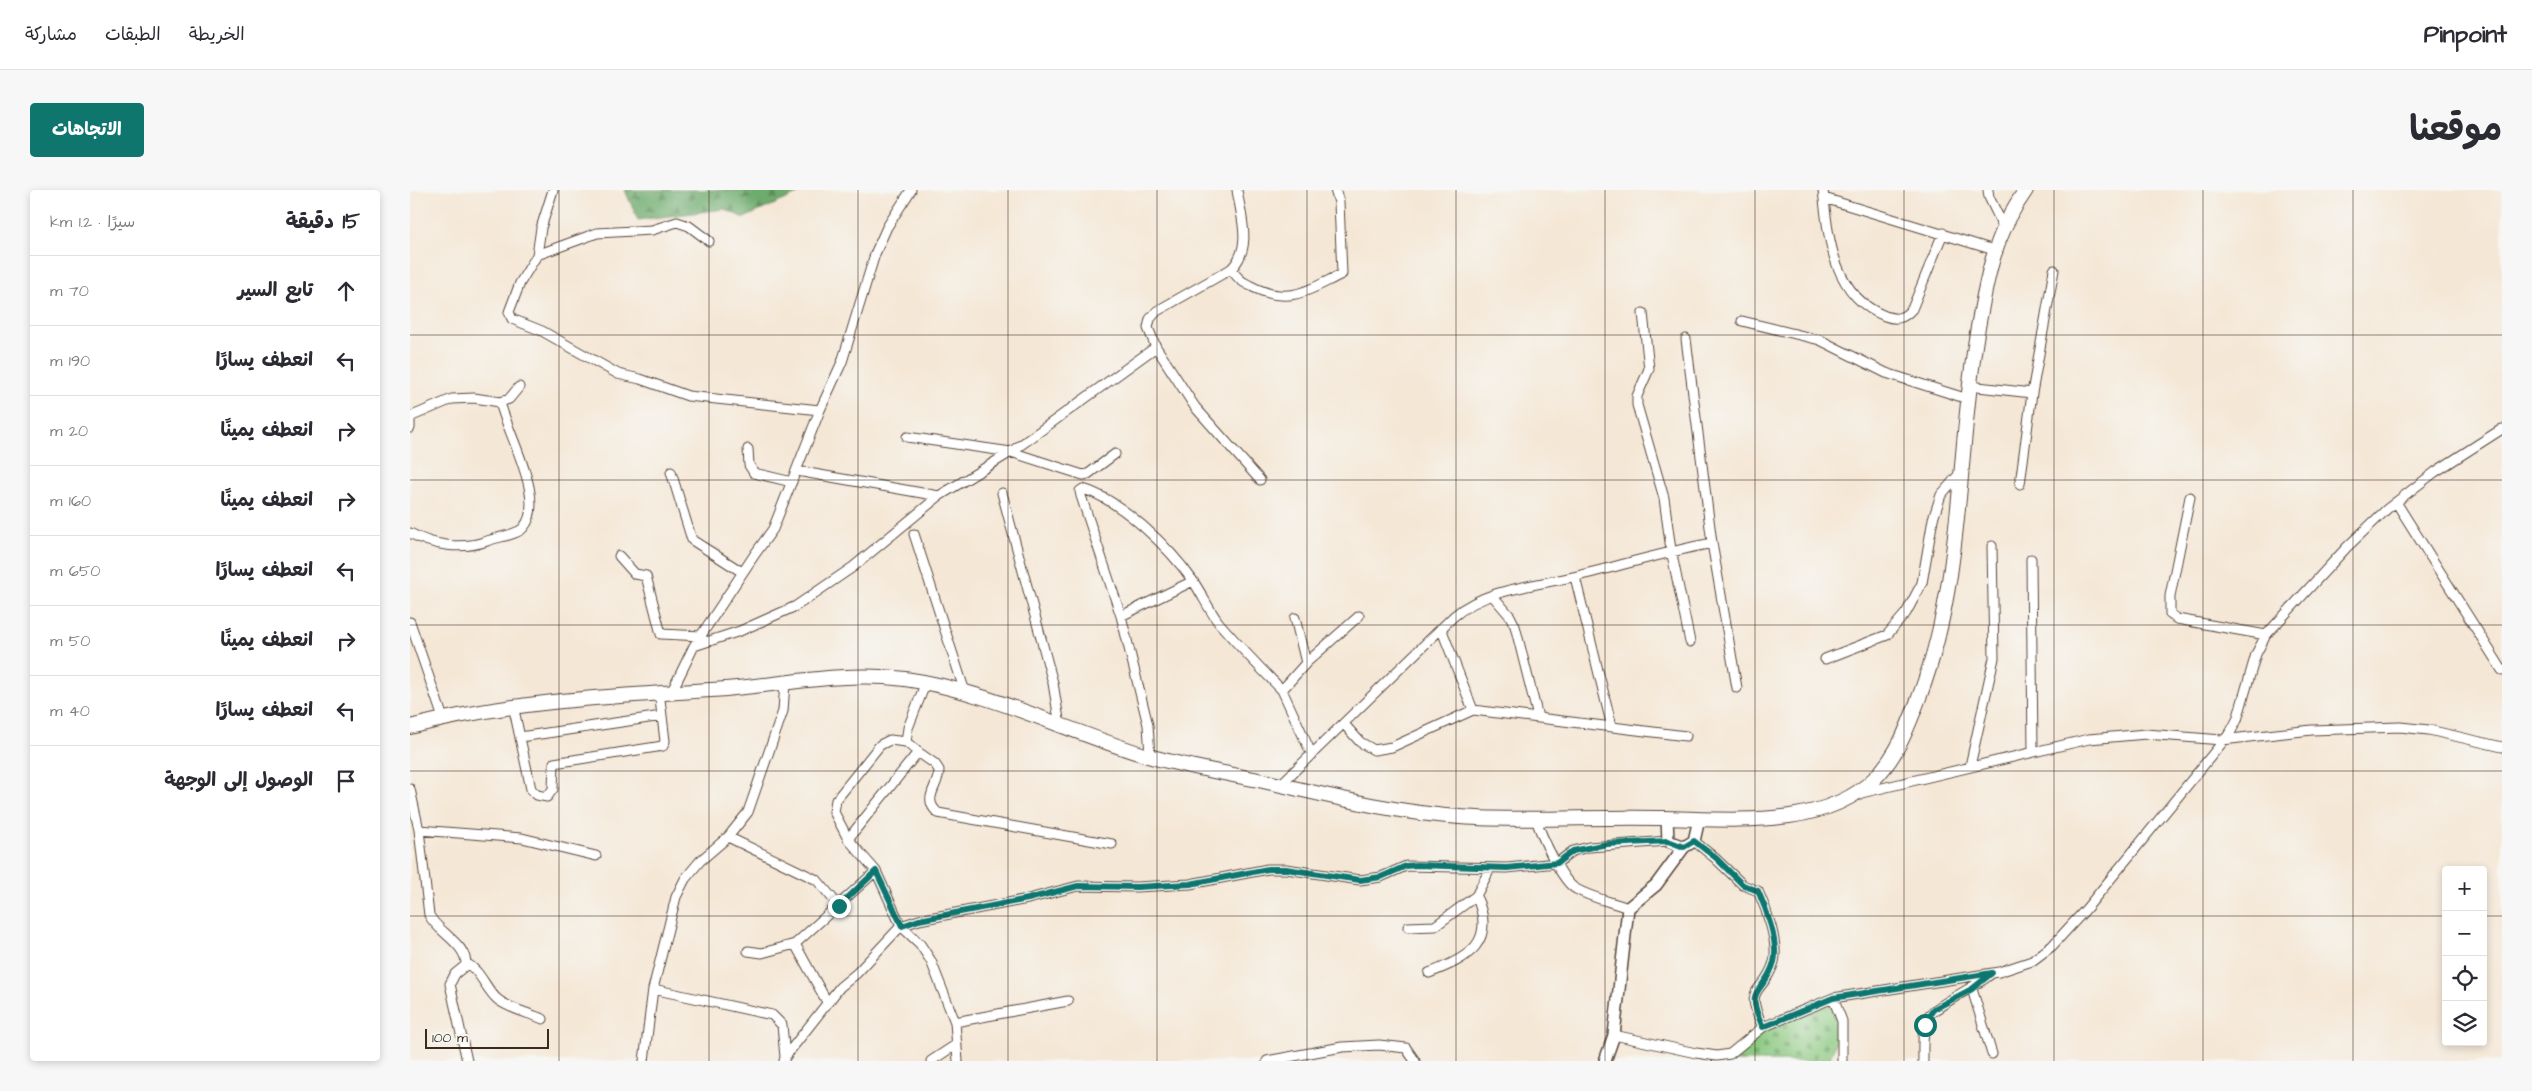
<!DOCTYPE html>
<html lang="ar">
<meta charset="utf-8">
<style>
:root{--surface:#fff;--page:#f7f7f7;--text:#2b2b33;--muted:#7c7c81;--line:#e1e1e2;--accent:#0f766e}
body{margin:0;font-family:"Architects Daughter","Playpen Sans Arabic",sans-serif;background:var(--page);color:var(--text);direction:rtl}
.controls{position:absolute;right:15px;bottom:15px;display:grid;overflow:hidden;border-radius:5px;box-shadow:0 2px 8px #0003}
.controls button{width:45px;height:45px;display:grid;place-items:center;padding:0;border:0;border-bottom:1px solid var(--line);background:var(--surface);color:var(--text);font:25px sans-serif}
.scale{position:absolute;left:15px;bottom:12px;width:124px;box-sizing:border-box;padding-left:5px;border:2px solid #3b2a1e;border-top:0;font-size:14px;line-height:18px;white-space:nowrap;color:#3b2a1e;-webkit-text-stroke:4px #f6f6f2;paint-order:stroke}
.stop{position:absolute;width:15px;height:15px;margin:-11px;border:4px solid #0f766e;border-radius:50%;background:#fff}
.stop.end{background:#0f766e;border-color:#fff;box-shadow:0 1px 5px #0008}
.list{margin:0;padding:0;list-style:none}
h2{display:flex;justify-content:space-between;align-items:center;height:65px;margin:0;padding:0 20px;font-size:21px}
h2 small{font-size:16px;font-weight:400;color:var(--muted)}
.list li{display:grid;grid-template-columns:32px 1fr auto;gap:15px;align-items:center;box-sizing:border-box;height:70px;padding:0 20px;border-top:1px solid var(--line)}
.list b{display:block;font-size:19px;white-space:nowrap}
.list em{font-size:16px;font-style:normal;color:var(--muted)}
.icon{flex:none;width:28px;height:28px;fill:none;stroke:currentColor;stroke-width:2;stroke-linecap:round;stroke-linejoin:round}
.map{position:relative;flex:none;width:2092px;height:871px;overflow:hidden;direction:ltr;border-radius:5px}
header{display:flex;align-items:center;gap:30px;box-sizing:border-box;height:70px;padding:0 25px;background:var(--surface);border-bottom:1px solid var(--line)}
header strong{font-size:24px}
nav{display:flex;gap:28px;margin-inline-start:auto;font-size:18px}
.intro{display:flex;align-items:center;justify-content:space-between;box-sizing:border-box;height:120px;padding:0 30px}
h1{margin:0;font-size:35px}
.button{padding:12px 22px;border-radius:5px;background:var(--accent);color:#fff;font-size:18px;font-weight:700}
main{display:flex;gap:30px;padding:0 30px}
aside{flex:1;background:var(--surface);border-radius:5px;box-shadow:0 2px 8px #0003}
.map>svg:first-child{display:block}
</style>
<header>
<strong>Pinpoint</strong>
<nav><a>الخريطة</a><a>الطبقات</a><a>مشاركة</a></nav>
</header>
<div class="intro"><h1>موقعنا</h1><a class="button">الاتجاهات</a></div>
<main>
<div class="map">
<svg width="2092" height="871" viewBox="0 0 2092 871">
<defs>
<pattern id="forest-firs" width="22" height="20" patternUnits="userSpaceOnUse" patternTransform="scale(1.25)"><rect width="22" height="20" fill="#6eac6d"/><path d="M5 1l3.5 6h-7zM16 11l3.5 6h-7z" fill="#5c8c59"/></pattern>
<pattern id="cemetery-stones" width="16" height="16" patternUnits="userSpaceOnUse" patternTransform="scale(1.25)"><rect width="16" height="16" fill="#89c87e"/><path d="M2 7V4a2 2 0 0 1 4 0v3zM10 15v-3a2 2 0 0 1 4 0v3z" fill="#71a367"/></pattern>
</defs>
<rect width="100%" height="100%" fill="#f6f6f2"/>
<filter id="ink" filterUnits="userSpaceOnUse"><feTurbulence type="fractalNoise" baseFrequency=".02" numOctaves="2"/><feDisplacementMap in="SourceGraphic" scale="10" xChannelSelector="R" yChannelSelector="G"/><feConvolveMatrix kernelMatrix="1 2 1 2 8 2 1 2 1" color-interpolation-filters="sRGB"/></filter>
<filter id="wash" filterUnits="userSpaceOnUse"><feTurbulence type="fractalNoise" baseFrequency=".0096" numOctaves="4" result="noise"/><feDisplacementMap in="SourceGraphic" scale="20" xChannelSelector="R" yChannelSelector="G"/><feGaussianBlur stdDeviation="1.12" result="paint"/><feColorMatrix in="noise" values="0 0 0 0 0 0 0 0 0 0 0 0 0 0 0 0 0 1.4 0 .05"/><feComposite in="paint" operator="in"/></filter>
<g filter="url(#wash)">
<rect width="100%" height="100%" fill="#f5e7d6"/>
<path fill="url(#forest-firs)" stroke="#546b46" d="M215,0h181l-62,28 -20,-9 -86,11z"/>
<path fill="url(#cemetery-stones)" stroke="#62794e" d="M1421,813l9,27 -11,31h-97l32,-30z"/>
</g>
<g filter="url(#ink)">
<g fill="none" stroke-linecap="round" stroke-linejoin="round">
<defs>
<path id="minor" d="M143,0l-12,38 -4,27 -17,28 -11,29 3,7 30,12 76,43 22,5 48,17 132,14
M827,0c4,27 16,58 -6,79l-74,42 -7,8 -2,9 8,19 39,60 65,73
M1413,0c5,47 10,106 62,126 11,4 18,3 27,-7l31,-76
M1578,0l1,7 14,29
M1414,8l170,52
M127,65l60,-22 55,-3 25,-8 12,4 20,15
M821,79c9,12 10,12 24,19 36,17 55,1 87,-14l-3,-72 -4,-12
M1233,123l6,56 -12,27v9l27,93 7,52 19,92
M1332,131l78,19 66,33 82,26
M1276,149l26,204
M1559,196l63,7
M90,212l9,-3 10,-12
M0,227v11
M497,247l104,15 72,23 5,-1 27,-20
M338,259l1,16 5,8 38,9
M387,281l142,25
M261,282l21,68 50,32
M1610,294l12,-91 22,-123
M592,303l51,190 7,43
M1780,307l-20,99v18l7,5 89,16
M1986,312l106,168
M0,343c23,13 52,17 77,8 10,-4 30,-6 36,-13 25,-26 -16,-95 -23,-126l-26,-4 -22,1 -42,18
M504,344l51,158
M209,366l16,18 11,2 15,58 41,2
M1621,369l2,193
M1165,387l37,150
M1082,405l18,21 5,10 23,91
M711,426l72,-35
M885,428l11,45
M0,432l33,96
M1031,438l32,82
M284,456l46,-15 56,-25 57,-39 86,-71 72,-44 145,-105
M1415,469l62,-24 19,-22 16,-30 11,-64 8,-24 20,-23
M262,501l22,-45 61,-92 18,-25 47,-119 22,-48 33,-108 12,-27 24,-37
M103,515l18,84 6,6 10,2 6,-8 1,-26 109,-17 2,-5 -6,-50
M934,534l16,18 14,8 18,-3 81,-37 213,26
M110,547l142,-21
M496,552l-16,-2 -10,5 -44,55 -2,12 14,27 28,32 25,55 19,18 11,17 24,61 3,39
M508,562l17,12 4,6c0,17 -18,28 -1,43l174,31
M902,565l-30,-65 24,-27 53,-47
M740,566l-2,-31 -27,-109 -40,-120 -1,-5 3,-2c38,11 87,59 110,92 9,13 16,29 26,42 20,23 41,45 63,67
M1560,576l24,-108 -2,-112
M870,595l174,-169c33,-28 82,-30 123,-40 45,-11 89,-24 135,-33l25,145
M0,599l9,41 10,85c8,17 38,29 37,50l-11,9 -5,10 17,77
M1447,604l232,-55 57,-5 76,6 90,-10 88,-3 29,3 73,17
M1126,629c5,16 26,63 40,70 16,9 36,13 52,19
M9,640l103,8 74,18
M318,647l89,43 22,26
M438,649l70,-87 -12,-10 2,-14 18,-46
M1284,651l21,17 28,27 15,6c8,17 21,52 16,71 -10,34 -32,21 -11,65
M998,737l27,-1 41,-30 14,-27
M385,754l32,58
M338,761l14,2 33,-9 81,-73
M56,773c15,8 19,25 31,36 12,10 32,14 46,20
M1019,783c40,-15 68,-31 47,-77
M243,799l119,26 10,10 3,32
M1562,799l20,65
M1423,808l9,23v40
M545,832l113,-21
M1204,845l82,18 21,3 13,-2 33,-27 70,-29 166,-26 33,-11 20,-15 34,-37 144,-176 7,-13 19,-66 10,-19 81,-88 40,-38 48,-37 67,-43
M234,871l9,-72 23,-92 9,-18 15,-18 28,-24 20,-25 35,-101 2,-29
M374,871l1,-4 55,-70 17,-14 44,-47 18,-6 109,-21 50,-13 59,1 53,-3 78,-15h18l74,11 21,-3 25,-11 101,2 50,-5 16,-12 16,-4 79,-6
M521,871l26,-17
M857,871l75,-14 37,-2 27,3 9,13
M1513,871c0,-13 -1,-31 4,-43 4,-10 52,-33 64,-44"/>
<path id="tertiary" d="M1257,628l1,23 16,6
M1195,871l9,-26 14,-127 28,-23 28,-38 10,-6 5,-22"/>
<path id="primary" d="M0,537c104,-27 209,-31 316,-38 60,-5 119,-18 179,-10 82,11 163,53 243,77 40,11 83,18 124,27 62,14 125,30 188,34 67,5 135,-1 202,1 66,1 162,12 213,-40 23,-23 34,-54 45,-83 43,-114 37,-237 56,-356 9,-53 17,-104 50,-149"/>
</defs>
<use href="#minor" stroke="#57463a" stroke-width="11"/>
<use href="#tertiary" stroke="#57463a" stroke-width="14"/>
<use href="#primary" stroke="#57463a" stroke-width="16"/>
<use href="#minor" stroke="#fff" stroke-width="9"/>
<use href="#tertiary" stroke="#fff" stroke-width="11"/>
<use href="#primary" stroke="#fff" stroke-width="14"/>
</g>
</g>
<g fill="none" stroke-linecap="round" stroke-linejoin="round" filter="url(#ink)">
<path stroke="#0f766e" stroke-width="6" d="M429,716l37,-35 26,55 17,-6 109,-21 50,-13 59,1 53,-3 78,-15h18l74,11 21,-3 25,-11 11,-1 90,3 50,-5 16,-12 34,-7 61,-3 16,6 10,-6 22,17 27,27 15,6c8,17 21,52 16,71 -10,34 -31,23 -11,65l70,-29 159,-25 -20,16 -38,20 -7,9 -2,7"/>
</g>
<path fill="none" stroke="#3b2a1e" stroke-width="1" stroke-opacity="0.55" d="M149,0v871M299,0v871M448,0v871M598,0v871M747,0v871M897,0v871M1046,0v871M1195,0v871M1345,0v871M1494,0v871M1644,0v871M1793,0v871M1943,0v871M0,145h2092M0,290h2092M0,435h2092M0,581h2092M0,726h2036M2073,726h19"/>
</svg>
<div class="controls">
<button>+</button>
<button>−</button>
<button><svg class="icon" aria-label="locate" viewBox="0 0 24 24"><circle cx="12" cy="12" r="6"/><path d="M12 2v4M12 18v4M2 12h4M18 12h4"/></svg></button>
<button><svg class="icon" aria-label="layers" viewBox="0 0 24 24"><path d="M12 4l9 5-9 5-9-5zM3 14l9 5 9-5"/></svg></button>
</div>
<div class="scale">100 m</div>
<div class="stop" style="left:1515px;top:835px"></div>
<div class="stop end" style="left:429px;top:716px"></div>
</div>
<aside>
<h2>15 دقيقة<small>سيرًا · 1.2 km</small></h2>
<ul class="list">
<li><svg class="icon" aria-label="ahead" viewBox="0 0 24 24"><path d="M12 20V5M6 11l6-6 6 6"/></svg><div><b>تابع السير</b></div><em>70 m</em></li>
<li><svg class="icon" aria-label="left" viewBox="0 0 24 24"><path d="M17 20v-9H6M10 6l-5 5 5 5"/></svg><div><b>انعطف يسارًا</b></div><em>190 m</em></li>
<li><svg class="icon" aria-label="right" viewBox="0 0 24 24"><path d="M7 20v-9h11M14 6l5 5-5 5"/></svg><div><b>انعطف يمينًا</b></div><em>20 m</em></li>
<li><svg class="icon" aria-label="right" viewBox="0 0 24 24"><path d="M7 20v-9h11M14 6l5 5-5 5"/></svg><div><b>انعطف يمينًا</b></div><em>160 m</em></li>
<li><svg class="icon" aria-label="left" viewBox="0 0 24 24"><path d="M17 20v-9H6M10 6l-5 5 5 5"/></svg><div><b>انعطف يسارًا</b></div><em>650 m</em></li>
<li><svg class="icon" aria-label="right" viewBox="0 0 24 24"><path d="M7 20v-9h11M14 6l5 5-5 5"/></svg><div><b>انعطف يمينًا</b></div><em>50 m</em></li>
<li><svg class="icon" aria-label="left" viewBox="0 0 24 24"><path d="M17 20v-9H6M10 6l-5 5 5 5"/></svg><div><b>انعطف يسارًا</b></div><em>40 m</em></li>
<li><svg class="icon" aria-label="arrive" viewBox="0 0 24 24"><path d="M6 21V4h12l-3 4 3 4H6"/></svg><div><b>الوصول إلى الوجهة</b></div></li>
</ul>
</aside>
</main>
